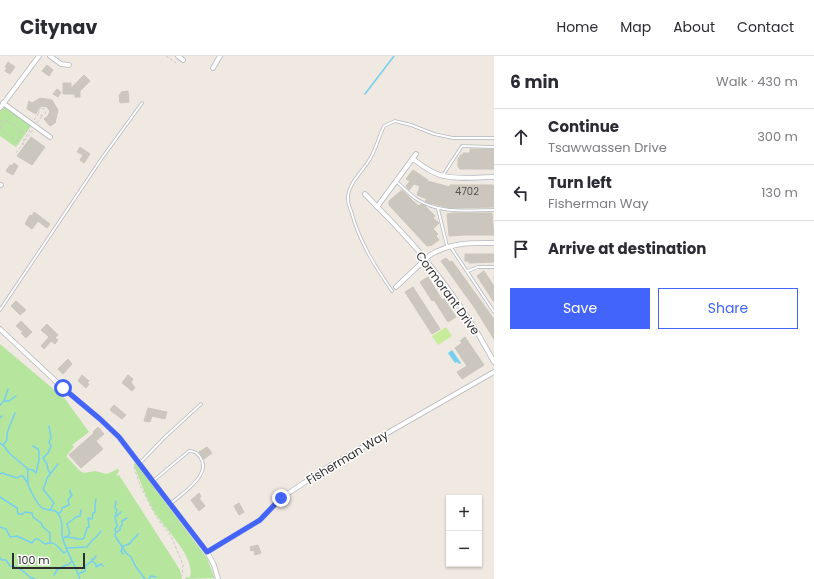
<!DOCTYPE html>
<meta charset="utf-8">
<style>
:root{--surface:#fff;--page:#f2f2f3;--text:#2b2b33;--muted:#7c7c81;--line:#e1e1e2;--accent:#4264fb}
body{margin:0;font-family:Poppins,sans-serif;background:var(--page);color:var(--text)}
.controls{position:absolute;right:12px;bottom:12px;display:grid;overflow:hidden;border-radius:0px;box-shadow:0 1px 3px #0004}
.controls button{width:36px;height:36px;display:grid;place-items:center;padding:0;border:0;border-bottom:1px solid var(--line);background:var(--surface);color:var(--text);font:20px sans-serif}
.scale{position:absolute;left:12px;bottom:10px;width:73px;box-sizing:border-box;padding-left:4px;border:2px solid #2e2e2e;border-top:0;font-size:11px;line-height:14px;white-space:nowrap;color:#2e2e2e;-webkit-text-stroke:3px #fff;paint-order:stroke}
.stop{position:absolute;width:12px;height:12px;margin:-9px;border:3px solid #4264fb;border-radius:50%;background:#fff}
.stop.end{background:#4264fb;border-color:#fff;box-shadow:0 1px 4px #0008}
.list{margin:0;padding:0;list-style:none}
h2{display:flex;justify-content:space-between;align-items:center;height:52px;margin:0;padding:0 16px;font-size:17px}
h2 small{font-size:13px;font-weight:400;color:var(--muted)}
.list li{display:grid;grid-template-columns:26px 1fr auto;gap:12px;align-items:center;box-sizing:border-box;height:56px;padding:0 16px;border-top:1px solid var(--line)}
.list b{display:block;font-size:15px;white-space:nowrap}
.list p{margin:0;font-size:13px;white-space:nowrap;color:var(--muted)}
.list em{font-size:13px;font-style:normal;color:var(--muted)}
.actions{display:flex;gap:8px;padding:12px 16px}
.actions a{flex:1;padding:9px 0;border:1px solid var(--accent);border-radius:0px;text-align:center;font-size:14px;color:var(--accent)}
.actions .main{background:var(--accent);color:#fff}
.icon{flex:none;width:22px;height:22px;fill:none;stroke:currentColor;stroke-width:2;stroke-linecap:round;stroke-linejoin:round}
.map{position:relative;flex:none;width:494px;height:523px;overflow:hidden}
header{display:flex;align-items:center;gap:24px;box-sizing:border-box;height:56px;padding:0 20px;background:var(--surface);border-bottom:1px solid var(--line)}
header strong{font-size:19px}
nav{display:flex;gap:22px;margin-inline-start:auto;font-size:14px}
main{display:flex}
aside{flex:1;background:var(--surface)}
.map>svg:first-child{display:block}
</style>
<header>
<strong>Citynav</strong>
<nav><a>Home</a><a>Map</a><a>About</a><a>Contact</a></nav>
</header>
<main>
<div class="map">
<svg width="494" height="523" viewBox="0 0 494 523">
<rect width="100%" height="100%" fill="#efe9e1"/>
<path fill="#b6e59e" d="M4,51l27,19 -15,21 -16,-11v-24z
M0,288l65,55 24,33 -17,13 2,2 -7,8v2l13,14 4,2 11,-2 12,3 11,-5 1,2 -3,5 3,-1 61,95 2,9h-182z
M135,406l72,96 7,19v1l-29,1 1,-2h4c5,-20 -22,-45 -33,-61 -10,-15 -16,-33 -23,-51z"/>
<path fill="#c9ec9a" d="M446,271l6,9 -14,9 -6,-9z"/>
<path fill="#75cff0" d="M452,294l9,13 -2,1 -2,-2 -2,1 -7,-10z"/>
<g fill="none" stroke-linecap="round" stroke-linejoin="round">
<path stroke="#75cff0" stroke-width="1.5" d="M365,38l29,-38
M4,345h5l7,-5
M0,349l4,-4 4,-12
M0,362l2,-2
M49,370l2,12 -2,4 2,4 -3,7 -5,5 4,6 1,6 2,3
M0,387l4,3 6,8 17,14c2,5 0,9 1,15 0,4 10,22 13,24 5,5 14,0 18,8 6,11 1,16 4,24 4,14 12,26 17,40
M3,389l4,-5c-2,-8 6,-20 8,-27
M27,413l6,1 3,3 3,-13v-9l-1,-2 -5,-3
M0,418l2,-1 15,5 3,-2h3l4,6
M0,441l17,11 1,6h5l2,-2 7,1 1,4 8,6 2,4 7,6v9
M116,445l-1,7 2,2 -2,7 2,9 -2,3 1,3 -1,4 11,17 5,4 5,10 9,12
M50,454l4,-7 -11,-14 2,-4 2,-7 11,-14
M58,458l3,-2 1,-4 7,-3 -1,-5 4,-5 -2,-3v-2
M117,460l4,-4
M0,471l6,2 4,8 7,-1 15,7 3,-4h3l7,5c10,-3 11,1 18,8l1,1 3,-2
M117,476l3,-2v-3l2,-2v-4l5,-3
M67,481l3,-4 -3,-9 9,-7 4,-1 1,-6
M63,483l2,-2 10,1 2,1h5l2,-1 3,-10 2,-1 -1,-9 4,1 1,-6 2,-1v-6l1,-7
M123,490l6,-2 9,-10
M67,492l20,-1c4,-7 10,-9 14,-16
M123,498l-2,-3 2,-4
M0,502l2,2h4l4,6c9,0 15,7 21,12
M92,505l4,3v3l5,-3 2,2
M78,518l7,-3 1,-6 5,-3 1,-3h2l2,-3
M54,519l3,-5 9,-5h2l3,-3
M31,523l1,-1 3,1
M149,523l2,-3 5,1"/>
</g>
<path fill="#cbc7bf" stroke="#cbc5ba" d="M8,6l7,5 -5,7 -5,-3 2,-3 -2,-1z
M47,9l6,5 -4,6 -7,-5z
M84,19l6,6 -10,10v6h-5v-3h-12v-11h8v5z
M57,33l4,3 -3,5 -5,-3z
M128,35l1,11 -9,1 -1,-8 2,-1v-2z
M40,42l12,2 6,10 -3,13 -5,3 -6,-7 4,-3 2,-5 -3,-4 -5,-1 -4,3 -2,5 -9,-5 2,-8 3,2z
M31,81l14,10 -13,18 -15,-9z
M80,91l10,7 -6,9 -4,-3 3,-5 -6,-3z
M470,93h24v20h-34l-2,-2v-9h2v-3h3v-2h7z
M14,107l4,3 -5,9 -7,-4 4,-6 2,1z
M413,114l15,10 -1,1 23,6v-2h43l1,1v21l-39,1 -10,-1 -18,-5 -2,-1 2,-2 -10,-4 3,-9 -6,-2 -5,6 -3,-4 4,-5 -4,-2z
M402,134l12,12 5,4 2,-2 4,2 10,10 -2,2 6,5 -6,6 5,5 -2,2 3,4 -7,5 -5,1 -38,-41v-4z
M34,156l16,12 -3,4 -9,-7 -6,8 -7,-5 5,-9 2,1z
M454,157h38l2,22h-30l-15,1 -2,-22z
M465,198h29v8l-25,1v-2h-4z
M446,202l4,4 2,-1 42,58v20l-20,-32 -33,-46z
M484,215l10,15v16l-17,-26z
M428,221l14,23 2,-1 12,18 -8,5 -14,-22 -2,1 -12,-19z
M413,231l27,42 -8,5 -27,-42z
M16,245l10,9 -6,5 -9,-9z
M21,265l11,11 -6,6 -5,-5 2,-1 -7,-6z
M47,268l11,11 -3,3 3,2 -3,4 -4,-3 -7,8 -3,-3 8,-9 -8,-7z
M465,281l19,28 -22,14 -5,-7 10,-6 -12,-18 7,-5 -2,-2z
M68,303l4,5 -9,10 -5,-5z
M82,319l7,6 -2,2 2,1 -3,4 -8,-7z
M128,319l5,4 -2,3 4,6 -3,3 -10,-8z
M114,349l12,10 -4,4 -12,-9z
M148,352l19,4 -2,7 -13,-3 -2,6 -6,-1z
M98,371l6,7 -8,7 7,8 -22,19 -12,-13 25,-22 -1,-1z
M207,391l5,6 -8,6 -5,-7z
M199,437l2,4 -2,1 6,8 -6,5 -8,-11z
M239,447l5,9 -5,3 -5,-9z
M258,489l3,8 -6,2 -1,-5 -3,1 -1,-4z"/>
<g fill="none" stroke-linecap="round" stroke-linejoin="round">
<defs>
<path id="service" d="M443,119l19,-29 32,1
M397,126c7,6 13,13 21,18 23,14 50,10 76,10
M438,153l9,37
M450,190l44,66
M468,215l10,-4h16
M392,235c-17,-25 -32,-48 -40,-77 -1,-4 -4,-10 -4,-14 -1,-15 13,-27 20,-38 8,-11 10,-24 16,-36l11,-5 16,4 23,9 19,4h41
M0,254l102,-152 40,-55
M140,407l25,-26 36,-33
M153,425l36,-30c6,0 8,2 11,6 13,17 -18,37 -30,47"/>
<path id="minor" d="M50,0l11,8 8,1
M178,0l5,4
M213,12l7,-12
M3,47l47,34
M0,52l39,-52
M413,103c8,6 17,13 27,16 15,5 38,2 54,2
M0,129h1
M365,138c20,21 42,42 60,65 26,32 50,67 69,103
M377,151l39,-53
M396,231l34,-32c22,-13 40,-12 64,-12
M0,273l63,59 37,31 19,18 88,115 7,13 4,14
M207,496l53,-32 21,-22 47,-31 166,-95"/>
</defs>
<use href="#service" stroke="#b4b7c1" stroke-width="3.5"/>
<use href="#minor" stroke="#b4b7c1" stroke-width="5.5"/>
<path stroke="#c9c9c9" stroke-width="1" stroke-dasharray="3 2" stroke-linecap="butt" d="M166,0l10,7
M38.5 56a3.5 3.5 0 1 1 7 0a3.5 3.5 0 1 1-7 0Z
M0,64l3,2 4,-1 11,6c3,5 3,10 0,14h-2l-14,-10 -2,-2
M34,64l5,-7
M37,67l5,-7
M0,72l3,-5
M30,74l-8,13 13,10
M20,76l7,-1 2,-4
M16,97l16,-22h1
M494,220v4
M134,411l6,18 11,22 6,11 14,18 12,29 -1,11
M168,474l11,-7"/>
<use href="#service" stroke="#fff" stroke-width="2"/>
<use href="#minor" stroke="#fff" stroke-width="4"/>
</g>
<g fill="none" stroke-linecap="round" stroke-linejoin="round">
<path stroke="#4264fb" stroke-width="5" d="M63,332l37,31 19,18 88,115 53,-32 21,-22"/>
</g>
<g text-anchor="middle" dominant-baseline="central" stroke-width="3" stroke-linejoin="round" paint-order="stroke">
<g font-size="10" fill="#555452">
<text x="467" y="135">4702</text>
</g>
<g font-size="12" fill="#2e2e2e" stroke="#fff">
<text transform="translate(448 237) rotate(54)">Cormorant Drive</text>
<text transform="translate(347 401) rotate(-31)">Fisherman Way</text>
</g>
</g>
</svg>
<div class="controls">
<button>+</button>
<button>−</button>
</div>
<div class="scale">100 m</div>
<div class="stop" style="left:63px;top:332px"></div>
<div class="stop end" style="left:281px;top:442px"></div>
</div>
<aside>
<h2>6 min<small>Walk · 430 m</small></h2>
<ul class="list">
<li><svg class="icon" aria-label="ahead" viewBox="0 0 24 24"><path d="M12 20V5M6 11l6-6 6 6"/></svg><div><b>Continue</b><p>Tsawwassen Drive</p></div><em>300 m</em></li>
<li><svg class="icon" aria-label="left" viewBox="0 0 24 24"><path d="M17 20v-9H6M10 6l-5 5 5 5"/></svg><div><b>Turn left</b><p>Fisherman Way</p></div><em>130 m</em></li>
<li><svg class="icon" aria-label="arrive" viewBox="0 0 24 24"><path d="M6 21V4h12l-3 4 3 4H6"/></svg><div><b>Arrive at destination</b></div></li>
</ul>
<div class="actions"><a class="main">Save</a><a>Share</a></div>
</aside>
</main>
